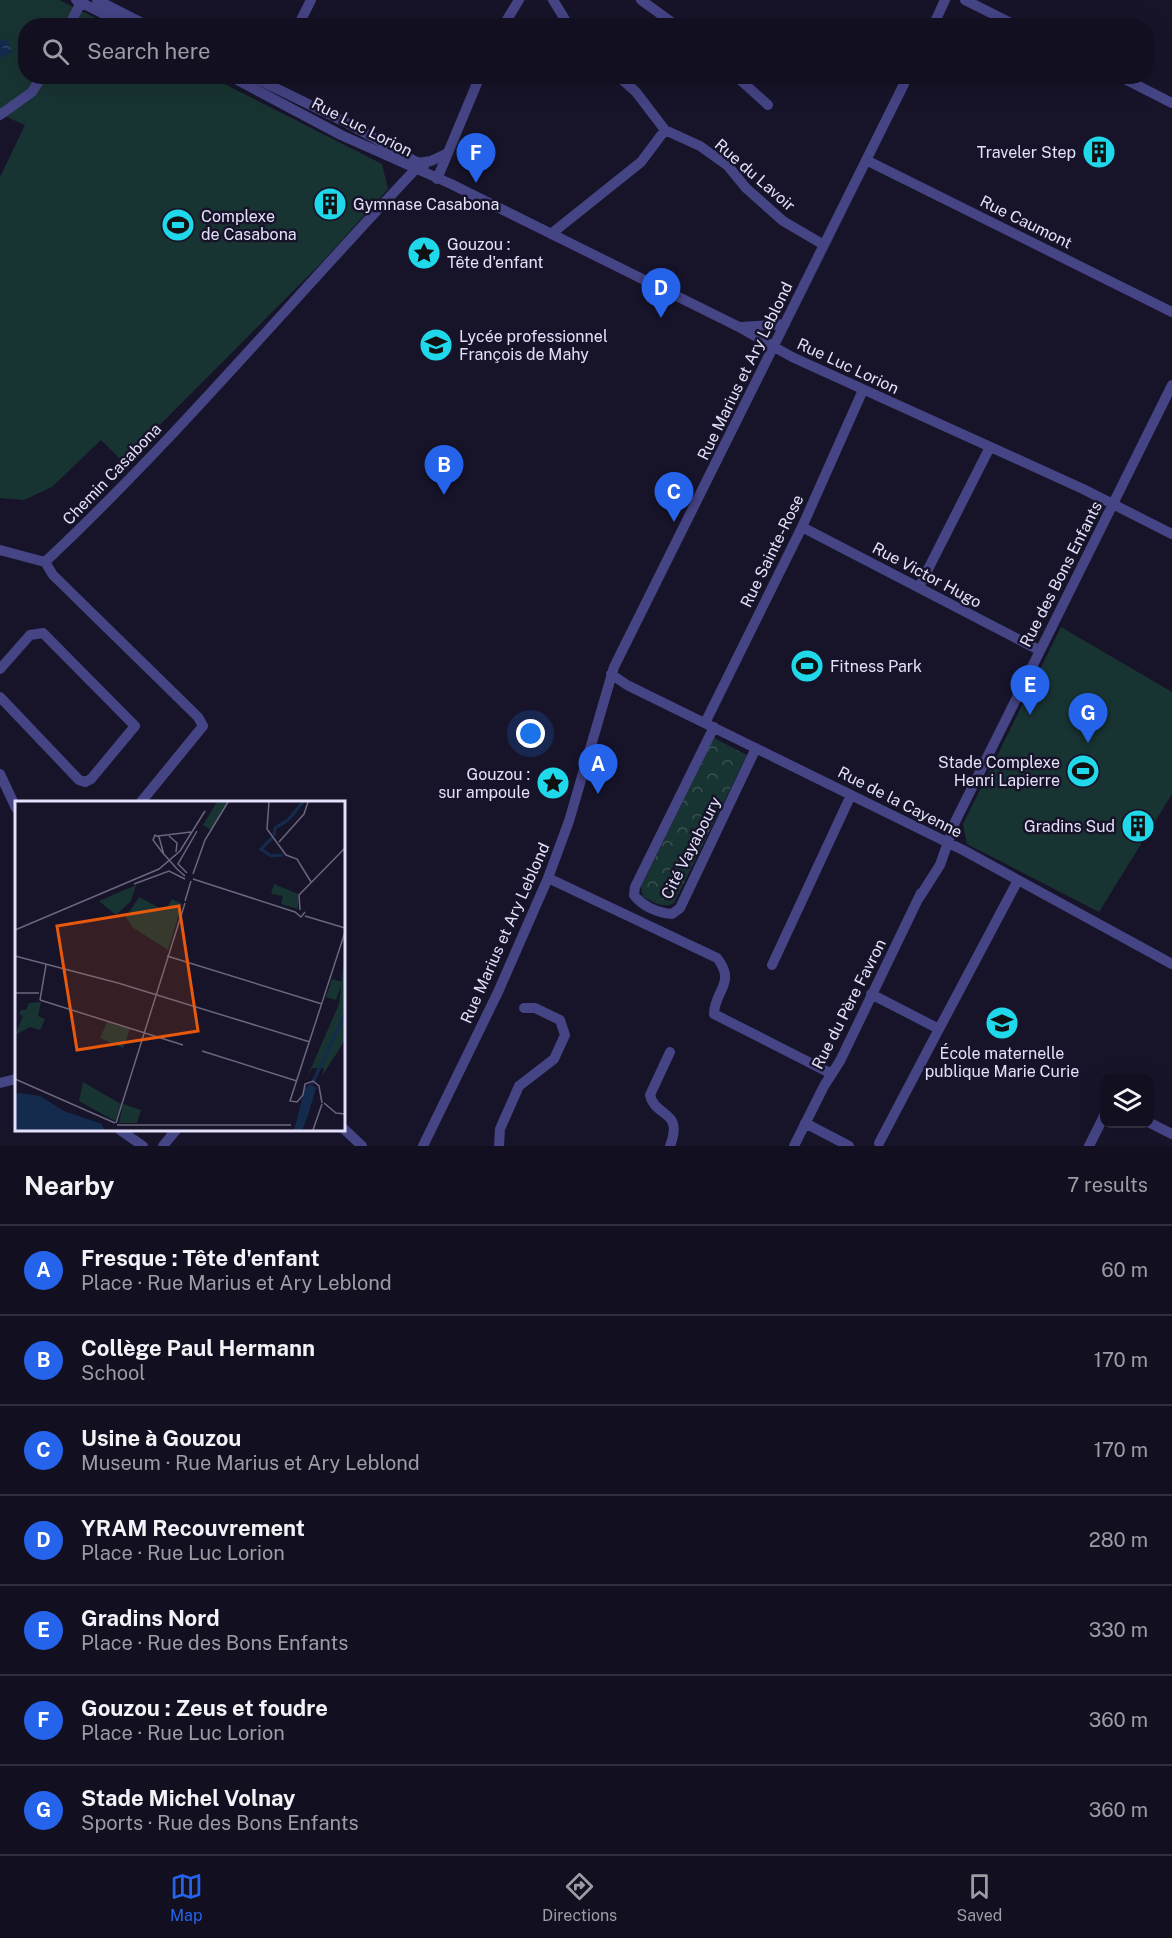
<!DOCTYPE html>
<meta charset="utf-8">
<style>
:root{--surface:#110f20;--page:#1a1829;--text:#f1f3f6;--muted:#9c9ca5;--line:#302f3e;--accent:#2563eb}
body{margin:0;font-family:"Public Sans",sans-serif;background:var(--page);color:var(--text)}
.controls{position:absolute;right:18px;bottom:18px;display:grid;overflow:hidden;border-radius:12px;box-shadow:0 6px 24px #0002}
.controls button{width:54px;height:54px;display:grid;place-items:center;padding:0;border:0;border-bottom:2px solid var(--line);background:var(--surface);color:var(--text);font:30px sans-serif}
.you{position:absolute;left:531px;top:734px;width:21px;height:21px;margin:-15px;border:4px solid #fff;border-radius:50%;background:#1a73e8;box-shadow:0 0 0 9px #1a73e833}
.badge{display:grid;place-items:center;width:39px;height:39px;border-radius:50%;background:var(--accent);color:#fff;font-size:20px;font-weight:700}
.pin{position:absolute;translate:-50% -50px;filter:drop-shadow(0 2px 3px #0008)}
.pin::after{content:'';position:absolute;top:32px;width:21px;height:18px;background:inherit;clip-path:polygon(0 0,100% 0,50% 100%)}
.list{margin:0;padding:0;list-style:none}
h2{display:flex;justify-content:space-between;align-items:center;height:78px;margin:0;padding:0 24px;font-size:26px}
h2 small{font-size:20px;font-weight:400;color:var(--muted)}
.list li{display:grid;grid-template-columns:39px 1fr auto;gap:18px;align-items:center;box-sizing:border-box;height:90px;padding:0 24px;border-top:2px solid var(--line)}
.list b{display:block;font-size:22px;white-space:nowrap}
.list p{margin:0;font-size:20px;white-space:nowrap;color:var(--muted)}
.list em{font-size:20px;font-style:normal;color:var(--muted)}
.icon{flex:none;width:33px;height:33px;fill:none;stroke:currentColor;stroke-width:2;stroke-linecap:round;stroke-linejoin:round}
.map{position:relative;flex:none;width:1172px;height:1146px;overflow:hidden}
.search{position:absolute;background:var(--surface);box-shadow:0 6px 24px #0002;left:18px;right:18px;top:18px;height:66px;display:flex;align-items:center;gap:15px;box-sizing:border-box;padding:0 21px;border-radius:24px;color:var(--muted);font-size:22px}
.sheet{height:708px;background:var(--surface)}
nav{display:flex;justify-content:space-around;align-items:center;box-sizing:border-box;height:84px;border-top:2px solid var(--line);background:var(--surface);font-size:16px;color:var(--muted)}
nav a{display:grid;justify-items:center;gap:3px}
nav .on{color:var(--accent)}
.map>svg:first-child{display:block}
</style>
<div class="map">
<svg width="1172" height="1146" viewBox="0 0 1172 1146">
<defs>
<pattern id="forest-crowns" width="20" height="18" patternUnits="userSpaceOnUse" patternTransform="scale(1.5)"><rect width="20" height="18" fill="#183432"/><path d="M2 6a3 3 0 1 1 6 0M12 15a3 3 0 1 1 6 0" fill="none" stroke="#395151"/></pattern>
<pattern id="water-ripples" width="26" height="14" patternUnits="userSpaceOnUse" patternTransform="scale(1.5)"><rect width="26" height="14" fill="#152b4e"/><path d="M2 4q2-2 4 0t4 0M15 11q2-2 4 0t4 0" fill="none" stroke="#374968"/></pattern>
</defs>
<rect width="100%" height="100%" fill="#17142a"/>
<path fill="url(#forest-crowns)" d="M714,738l33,17 -73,148c-11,6 -20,-1 -31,-6l-2,-10z"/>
<path fill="#183432" d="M0,0h59l51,25 -84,1v50l185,1 171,87 6,25 -65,72 -200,201 -22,-22 -49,47 -28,13 -24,-2v-321l25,-52 -25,-11z
M1061,627l111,65v102l-73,118 -132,-68 -4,-20z"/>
<path fill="url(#water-ripples)" d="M7,39l5,14 -12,5v-17z"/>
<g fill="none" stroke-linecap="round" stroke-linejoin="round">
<path stroke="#454485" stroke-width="10" d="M76,0l52,26
M97,0l51,26
M553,0l16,26
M641,0l36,26
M965,0l52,26
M69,26l13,-26
M298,26l13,-26
M503,26l16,-26
M933,26l12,-26
M230,76l111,59 110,49 288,143 53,30 291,132 89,45
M251,76l94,46 79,44
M618,76l18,16 29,38 35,16 28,20 18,22 37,33 41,24
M736,76l32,29
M1119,76l53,27
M0,115l32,-23 10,-16
M866,160l306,152
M437,179l43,-103
M551,234l90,-72 24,-32
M741,327l44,-3
M802,527l237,123
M0,550l45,12
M45,562c130,-122 244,-259 367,-389l6,-10 13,-2 17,-8
M45,562l8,13 145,142 5,9 -62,76
M919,587l71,-140
M0,669l30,-34 13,-2 92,93 -44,53 -6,3 -6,-2 -79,-83
M611,674l16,11 336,165 209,114
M705,723l97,-196 61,-137
M714,727l-79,160 -1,8c8,11 24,18 38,19l8,-6 76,-160
M0,774l16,34
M548,878l169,80c20,25 -3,33 -3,56l118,60
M919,898l21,-33 15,-43 217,-437
M772,965l79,-170
M871,994l68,35 79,-149
M670,1052l-20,43c5,23 34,14 20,51
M0,1083l16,-4
M805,1123l44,23
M1150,1123l22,11
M344,1129l18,17
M120,1130l23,16
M879,1143l60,-114
M163,1146l13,-16
M423,1146l75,-154 50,-114 21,-57 45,-154 294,-591
M499,1146l1,-17 19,-43 35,-27 11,-24 -5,-15 -25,-12h-11
M794,1146l30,-60 16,-25 81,-168
M1089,1146l15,-30"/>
</g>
<defs>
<symbol id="building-disc" viewBox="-11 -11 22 22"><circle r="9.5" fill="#1fd9ea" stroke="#17142a"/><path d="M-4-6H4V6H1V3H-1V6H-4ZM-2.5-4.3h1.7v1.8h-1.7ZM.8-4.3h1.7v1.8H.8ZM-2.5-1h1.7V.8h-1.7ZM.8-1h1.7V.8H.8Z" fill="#111"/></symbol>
<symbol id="stadium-disc" viewBox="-11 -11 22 22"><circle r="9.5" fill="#1fd9ea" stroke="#17142a"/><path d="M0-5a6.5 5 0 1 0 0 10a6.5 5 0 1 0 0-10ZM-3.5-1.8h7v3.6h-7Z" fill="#111"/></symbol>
<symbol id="sight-disc" viewBox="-11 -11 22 22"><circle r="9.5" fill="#1fd9ea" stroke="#17142a"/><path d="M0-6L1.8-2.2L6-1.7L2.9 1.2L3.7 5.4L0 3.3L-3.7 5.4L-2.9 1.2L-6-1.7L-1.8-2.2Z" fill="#111"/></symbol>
<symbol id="school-disc" viewBox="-11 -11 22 22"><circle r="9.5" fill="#1fd9ea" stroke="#17142a"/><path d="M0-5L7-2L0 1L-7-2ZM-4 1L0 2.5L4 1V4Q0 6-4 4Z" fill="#111"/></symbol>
</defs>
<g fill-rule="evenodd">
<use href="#building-disc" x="1080" y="133" width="38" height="38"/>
<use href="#building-disc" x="311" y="185" width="38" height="38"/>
<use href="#stadium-disc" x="159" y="206" width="38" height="38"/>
<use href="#sight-disc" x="405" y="234" width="38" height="38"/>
<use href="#school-disc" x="417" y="326" width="38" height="38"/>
<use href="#stadium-disc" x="788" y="647" width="38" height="38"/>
<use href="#stadium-disc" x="1064" y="752" width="38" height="38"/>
<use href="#sight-disc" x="534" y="764" width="38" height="38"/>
<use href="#building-disc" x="1119" y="807" width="38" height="38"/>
<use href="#school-disc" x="983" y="1004" width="38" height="38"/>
</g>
<g text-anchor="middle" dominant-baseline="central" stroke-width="5" stroke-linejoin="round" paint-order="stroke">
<g font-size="16" fill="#e3e0fc" stroke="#17142a">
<text transform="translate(362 127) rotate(27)">Rue Luc Lorion</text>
<text transform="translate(755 175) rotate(41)">Rue du Lavoir</text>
<text transform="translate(1026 222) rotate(26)">Rue Caumont</text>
<text transform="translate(848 366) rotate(25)">Rue Luc Lorion</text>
<text transform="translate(745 371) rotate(-64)">Rue Marius et Ary Leblond</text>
<text transform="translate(112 474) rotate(-46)">Chemin Casabona</text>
<text transform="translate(772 551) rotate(-64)">Rue Sainte-Rose</text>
<text transform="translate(1061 574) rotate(-63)">Rue des Bons Enfants</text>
<text transform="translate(927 575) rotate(28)">Rue Victor Hugo</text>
<text transform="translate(900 802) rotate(27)">Rue de la Cayenne</text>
<text transform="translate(691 848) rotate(-63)">Cité Vayaboury</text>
<text transform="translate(505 933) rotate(-66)">Rue Marius et Ary Leblond</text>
<text transform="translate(849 1004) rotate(-63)">Rue du Père Favron</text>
</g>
<g font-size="16" fill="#e3e0fc" stroke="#17142a" text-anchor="start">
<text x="1076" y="152" text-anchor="end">Traveler Step</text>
<text x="353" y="204">Gymnase Casabona</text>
<text x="201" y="216">Complexe<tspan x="201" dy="18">de Casabona</tspan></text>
<text x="447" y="244">Gouzou :<tspan x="447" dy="18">Tête d'enfant</tspan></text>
<text x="459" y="336">Lycée professionnel<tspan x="459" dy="18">François de Mahy</tspan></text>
<text x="830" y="666">Fitness Park</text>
<text x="1060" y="762" text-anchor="end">Stade Complexe<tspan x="1060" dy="18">Henri Lapierre</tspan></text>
<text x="530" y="774" text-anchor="end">Gouzou :<tspan x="530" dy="18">sur ampoule</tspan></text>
<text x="1115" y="826" text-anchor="end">Gradins Sud</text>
<text x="1002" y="1053" text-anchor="middle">École maternelle<tspan x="1002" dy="18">publique Marie Curie</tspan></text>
</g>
</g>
<g transform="translate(15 801)">
<rect width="330" height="330" fill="#17142a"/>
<path d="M202,1h10l-16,28 -8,-5zM259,83l24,10v15l-17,-5 2,-8 -12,-2zM121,84l-5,16 -15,14 -17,-14zM26,201l-3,14 7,3 -5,11 -10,-3 -15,8 8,-19 -4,-2 2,-4h5l3,-7z" fill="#183432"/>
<path d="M330,149v90l-23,36 2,-8h-12l-7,14 34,-78z" fill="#183432"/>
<path d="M68,281l38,22 -6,17 -36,-20zM108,303l18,6 -4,13h-18z" fill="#183432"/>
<path d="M124,96l26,14 7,-12 10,5 -14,46 -36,-23 -6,-10zM317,178l10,3 -6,18 -10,-3zM92,221l23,7 -7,19 -23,-10z" fill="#183432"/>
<path d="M295,283l6,4 -9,30 -5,12h-8l11,-42zM4,292l21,3 24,15 38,13 2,6h-89v-36z" fill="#152b4e"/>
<path fill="none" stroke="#152b4e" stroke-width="3" d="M259,35l1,-8 13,-8 15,-18M258,36l-12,12 10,7 12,-1M297,283l33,-70"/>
<path fill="none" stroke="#69667e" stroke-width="1.5" d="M254,1l-2,27 19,26 11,4 14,23M143,35l33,-4M154,35l8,7 -1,9M264,41l25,-28 4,-12M149,54l-5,-18 -4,-2 -2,5 9,12 15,17 8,7M172,72l-9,-9 19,-33M178,73l12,-34 23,-38M178,78l102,33 6,5 4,-5M119,83l35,-13 16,8M170,100l6,-20M285,109l-1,-15 46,-47M290,115l40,12M0,129l144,-61 21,-18 25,-40M0,155l103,27 192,59M152,155l155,48M0,192h24M25,199l143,45M25,199l6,-35M187,250l95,30M0,278l100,44M307,302l-3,-17 -6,-5 -8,3 -2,11 -6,7 -7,-1 55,-169M309,302l12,10 9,1M101,322l69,-220M102,324h174M298,329l9,-26"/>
<path fill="#e8590c" fill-opacity="0.15" stroke="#e8590c" stroke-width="3" d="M164,105l19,125 -121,19 -20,-124z"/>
<rect width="330" height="330" fill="none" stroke="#e3e0fc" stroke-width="3"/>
</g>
</svg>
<div class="controls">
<button><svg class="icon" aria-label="layers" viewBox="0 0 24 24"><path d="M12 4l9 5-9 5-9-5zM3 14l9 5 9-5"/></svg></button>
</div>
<div class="you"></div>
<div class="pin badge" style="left:598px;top:794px">A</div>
<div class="pin badge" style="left:444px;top:495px">B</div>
<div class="pin badge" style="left:674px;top:522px">C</div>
<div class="pin badge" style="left:661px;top:318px">D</div>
<div class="pin badge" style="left:1030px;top:715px">E</div>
<div class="pin badge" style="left:476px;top:183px">F</div>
<div class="pin badge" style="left:1088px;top:743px">G</div>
<div class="search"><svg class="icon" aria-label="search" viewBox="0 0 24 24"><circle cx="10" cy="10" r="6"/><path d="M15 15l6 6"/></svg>Search here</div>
</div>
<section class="sheet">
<h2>Nearby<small>7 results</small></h2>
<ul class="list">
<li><span class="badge">A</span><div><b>Fresque : Tête d'enfant</b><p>Place · Rue Marius et Ary Leblond</p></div><em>60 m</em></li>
<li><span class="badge">B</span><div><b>Collège Paul Hermann</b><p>School</p></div><em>170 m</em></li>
<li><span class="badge">C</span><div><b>Usine à Gouzou</b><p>Museum · Rue Marius et Ary Leblond</p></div><em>170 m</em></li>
<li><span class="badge">D</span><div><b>YRAM Recouvrement</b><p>Place · Rue Luc Lorion</p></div><em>280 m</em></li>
<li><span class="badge">E</span><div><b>Gradins Nord</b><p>Place · Rue des Bons Enfants</p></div><em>330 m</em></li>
<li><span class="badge">F</span><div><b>Gouzou : Zeus et foudre</b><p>Place · Rue Luc Lorion</p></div><em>360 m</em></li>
<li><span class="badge">G</span><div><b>Stade Michel Volnay</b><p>Sports · Rue des Bons Enfants</p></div><em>360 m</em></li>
</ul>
</section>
<nav>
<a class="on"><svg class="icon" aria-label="map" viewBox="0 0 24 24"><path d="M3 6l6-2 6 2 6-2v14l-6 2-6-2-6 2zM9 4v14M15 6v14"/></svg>Map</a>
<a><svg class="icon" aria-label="directions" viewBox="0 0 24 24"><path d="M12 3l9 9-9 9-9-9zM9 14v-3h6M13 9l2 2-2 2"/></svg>Directions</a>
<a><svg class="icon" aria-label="saved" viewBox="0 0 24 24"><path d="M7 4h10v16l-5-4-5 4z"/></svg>Saved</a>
</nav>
